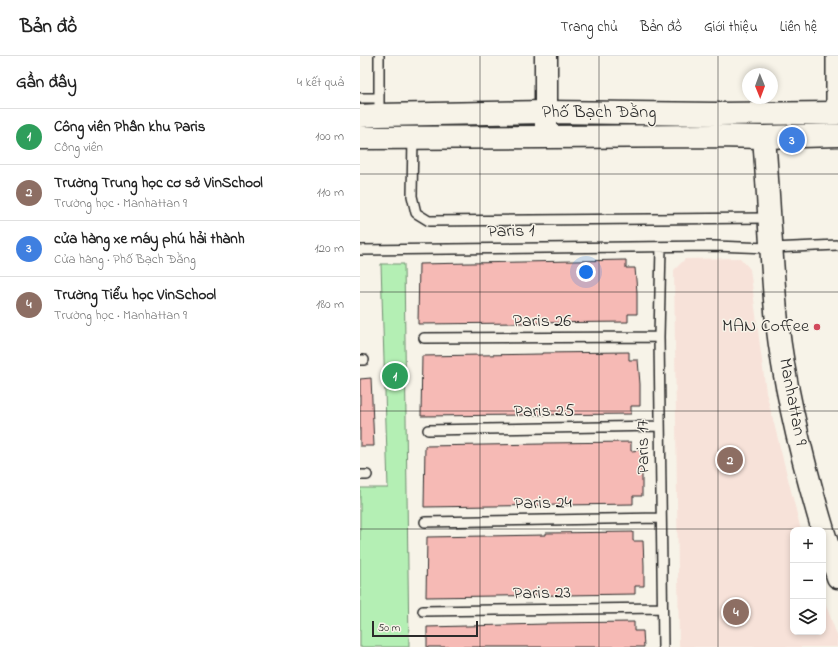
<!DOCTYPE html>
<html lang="vi">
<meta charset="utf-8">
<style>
:root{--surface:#fff;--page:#f2f2f2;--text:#222;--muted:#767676;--line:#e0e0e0;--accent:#d1495b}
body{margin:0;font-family:"Indie Flower",sans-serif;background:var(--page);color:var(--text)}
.controls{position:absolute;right:12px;bottom:12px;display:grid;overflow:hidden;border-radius:8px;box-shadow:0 2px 6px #0003}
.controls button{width:36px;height:36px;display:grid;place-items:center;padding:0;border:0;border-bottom:1px solid var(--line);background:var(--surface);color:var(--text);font:20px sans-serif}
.compass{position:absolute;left:382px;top:12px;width:36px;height:36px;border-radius:50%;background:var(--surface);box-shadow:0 2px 6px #0003;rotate:179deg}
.scale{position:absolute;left:12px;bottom:10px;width:106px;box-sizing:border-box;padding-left:4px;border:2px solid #2b2b2b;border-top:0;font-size:11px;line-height:14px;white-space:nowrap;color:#2b2b2b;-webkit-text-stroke:3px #f7f3e8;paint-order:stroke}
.you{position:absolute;left:226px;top:216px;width:14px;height:14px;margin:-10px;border:3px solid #fff;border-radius:50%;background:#1a73e8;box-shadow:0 0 0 6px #1a73e833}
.badge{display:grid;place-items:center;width:26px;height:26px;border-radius:50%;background:var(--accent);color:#fff;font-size:13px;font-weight:700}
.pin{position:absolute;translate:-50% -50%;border:2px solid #fff;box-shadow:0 1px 4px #0006}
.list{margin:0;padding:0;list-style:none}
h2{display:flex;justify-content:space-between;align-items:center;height:52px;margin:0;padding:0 16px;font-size:17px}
h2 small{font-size:13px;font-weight:400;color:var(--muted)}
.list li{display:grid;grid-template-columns:26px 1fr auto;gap:12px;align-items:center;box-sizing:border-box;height:56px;padding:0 16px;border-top:1px solid var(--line)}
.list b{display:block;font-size:15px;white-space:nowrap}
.list p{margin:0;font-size:13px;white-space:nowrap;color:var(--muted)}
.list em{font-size:13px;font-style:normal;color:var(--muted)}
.icon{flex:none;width:22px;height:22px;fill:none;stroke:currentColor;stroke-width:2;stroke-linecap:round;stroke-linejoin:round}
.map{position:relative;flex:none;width:478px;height:591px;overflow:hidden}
header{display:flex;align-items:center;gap:24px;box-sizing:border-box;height:56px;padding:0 20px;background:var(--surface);border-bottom:1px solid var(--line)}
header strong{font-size:19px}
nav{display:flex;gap:22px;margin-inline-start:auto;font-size:14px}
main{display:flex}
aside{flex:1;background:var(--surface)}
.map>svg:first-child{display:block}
</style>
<header>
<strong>Bản đồ</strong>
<nav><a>Trang chủ</a><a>Bản đồ</a><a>Giới thiệu</a><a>Liên hệ</a></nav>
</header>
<main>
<aside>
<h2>Gần đây<small>4 kết quả</small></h2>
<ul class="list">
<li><span class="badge" style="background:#2e9e5b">1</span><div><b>Công viên Phân khu Paris</b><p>Công viên</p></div><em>100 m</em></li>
<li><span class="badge" style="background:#8d6e63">2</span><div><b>Trường Trung học cơ sở VinSchool</b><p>Trường học · Manhattan 9</p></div><em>110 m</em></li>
<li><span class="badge" style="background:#3f7fe0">3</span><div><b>cửa hàng xe máy phú hải thành</b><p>Cửa hàng · Phố Bạch Đằng</p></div><em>120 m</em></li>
<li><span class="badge" style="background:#8d6e63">4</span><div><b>Trường Tiểu học VinSchool</b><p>Trường học · Manhattan 9</p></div><em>180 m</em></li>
</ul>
</aside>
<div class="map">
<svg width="478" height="591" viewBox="0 0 478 591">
<rect width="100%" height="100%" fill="#f7f3e8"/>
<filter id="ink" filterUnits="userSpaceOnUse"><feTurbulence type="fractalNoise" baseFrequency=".025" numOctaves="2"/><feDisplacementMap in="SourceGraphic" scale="8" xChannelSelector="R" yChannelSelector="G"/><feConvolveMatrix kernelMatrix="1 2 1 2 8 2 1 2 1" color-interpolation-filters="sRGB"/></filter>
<g filter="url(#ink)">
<path fill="#f7e2d9" d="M380,202l10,11 16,123 35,138h-8v102h30v-35l15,41v9h-159l-5,-377 11,-11z"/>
<path fill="#b4efb4" stroke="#708d70" d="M21,208h23l5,383h-49v-159h28z"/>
<path fill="#f6bab5" stroke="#2b2b2b" d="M266,204v8h9l2,24v22h-9v8l-210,2 1,-60z
M269,296v8h9l2,24v22h-9v8l-210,2 1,-60 120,-2v-1z
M11,322l3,68h-14v-67z
M271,386v9l10,-1 1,24v22h-9v8l-209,3 1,-61 119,-2v-1z
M273,476v9h10l1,24v21h-9v8l-209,3 1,-60 119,-2v-2z
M274,566v9h9l1,16h-217v-20l119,-3v-1z"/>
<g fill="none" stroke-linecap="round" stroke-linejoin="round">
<defs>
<path id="lane" d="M19,0v59
M0,42h19
M53,81l-1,59 4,17 13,8 341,-3
M301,191l-2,90 4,310
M0,194l354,-4 58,2 66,-3
M64,282l235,-1
M0,304h4
M68,374l232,-4
M0,419h7
M65,466l236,-4
M63,555l239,-3"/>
<path id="street" d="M475,57v-57"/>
<path id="secondary" d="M186,0v80
M404,81c5,62 7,124 13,185 8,70 26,141 46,208
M463,475l15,46"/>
<path id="primary" d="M0,60l19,-1 167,-3 171,2 121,-1
M0,82l356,-2 48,1 74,-2"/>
</defs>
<use href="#lane" stroke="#2b2b2b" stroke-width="12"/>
<use href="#street" stroke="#2b2b2b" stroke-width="20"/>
<use href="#secondary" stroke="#2b2b2b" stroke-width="25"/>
<use href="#primary" stroke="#2b2b2b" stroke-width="25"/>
<use href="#lane" stroke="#f7f3e8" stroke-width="9"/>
<use href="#street" stroke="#f7f3e8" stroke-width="17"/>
<use href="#secondary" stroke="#f7f3e8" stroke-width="22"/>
<use href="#primary" stroke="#f7f3e8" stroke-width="22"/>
</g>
</g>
<path fill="none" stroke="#2b2b2b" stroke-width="1" stroke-opacity="0.55" d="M120,0v591M239,0v591M358,0v591M0,118h478M0,236h478M0,355h478M0,473h478"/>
<circle fill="#d1495b" stroke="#f7f3e8" stroke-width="1.5" cx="457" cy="271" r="4"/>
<g text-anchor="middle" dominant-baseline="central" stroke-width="3" stroke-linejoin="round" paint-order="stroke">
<g font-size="18" fill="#2b2b2b" stroke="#f7f3e8">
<text x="239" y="57">Phố Bạch Đằng</text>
<text transform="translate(151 176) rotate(-1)">Paris 1</text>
<text x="182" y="266">Paris 26</text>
<text transform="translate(432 346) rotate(79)">Manhattan 9</text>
<text transform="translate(184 356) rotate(-1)">Paris 25</text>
<text transform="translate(284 391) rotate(-91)">Paris 17</text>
<text transform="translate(183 448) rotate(-1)">Paris 24</text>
<text transform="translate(182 538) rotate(-1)">Paris 23</text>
</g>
<g font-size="18" fill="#2b2b2b" stroke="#f7f3e8" text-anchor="end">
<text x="449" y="271">MAN Coffee</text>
</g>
</g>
</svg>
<div class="controls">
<button>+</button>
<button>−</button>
<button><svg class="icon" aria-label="layers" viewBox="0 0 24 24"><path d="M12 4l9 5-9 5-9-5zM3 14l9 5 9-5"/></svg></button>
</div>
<svg class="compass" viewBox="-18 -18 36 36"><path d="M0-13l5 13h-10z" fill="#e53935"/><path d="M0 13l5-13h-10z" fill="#767676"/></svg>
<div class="scale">50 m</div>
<div class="you"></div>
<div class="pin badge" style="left:35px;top:320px;background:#2e9e5b">1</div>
<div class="pin badge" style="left:370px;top:404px;background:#8d6e63">2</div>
<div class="pin badge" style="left:432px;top:84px;background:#3f7fe0">3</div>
<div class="pin badge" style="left:376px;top:556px;background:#8d6e63">4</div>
</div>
</main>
